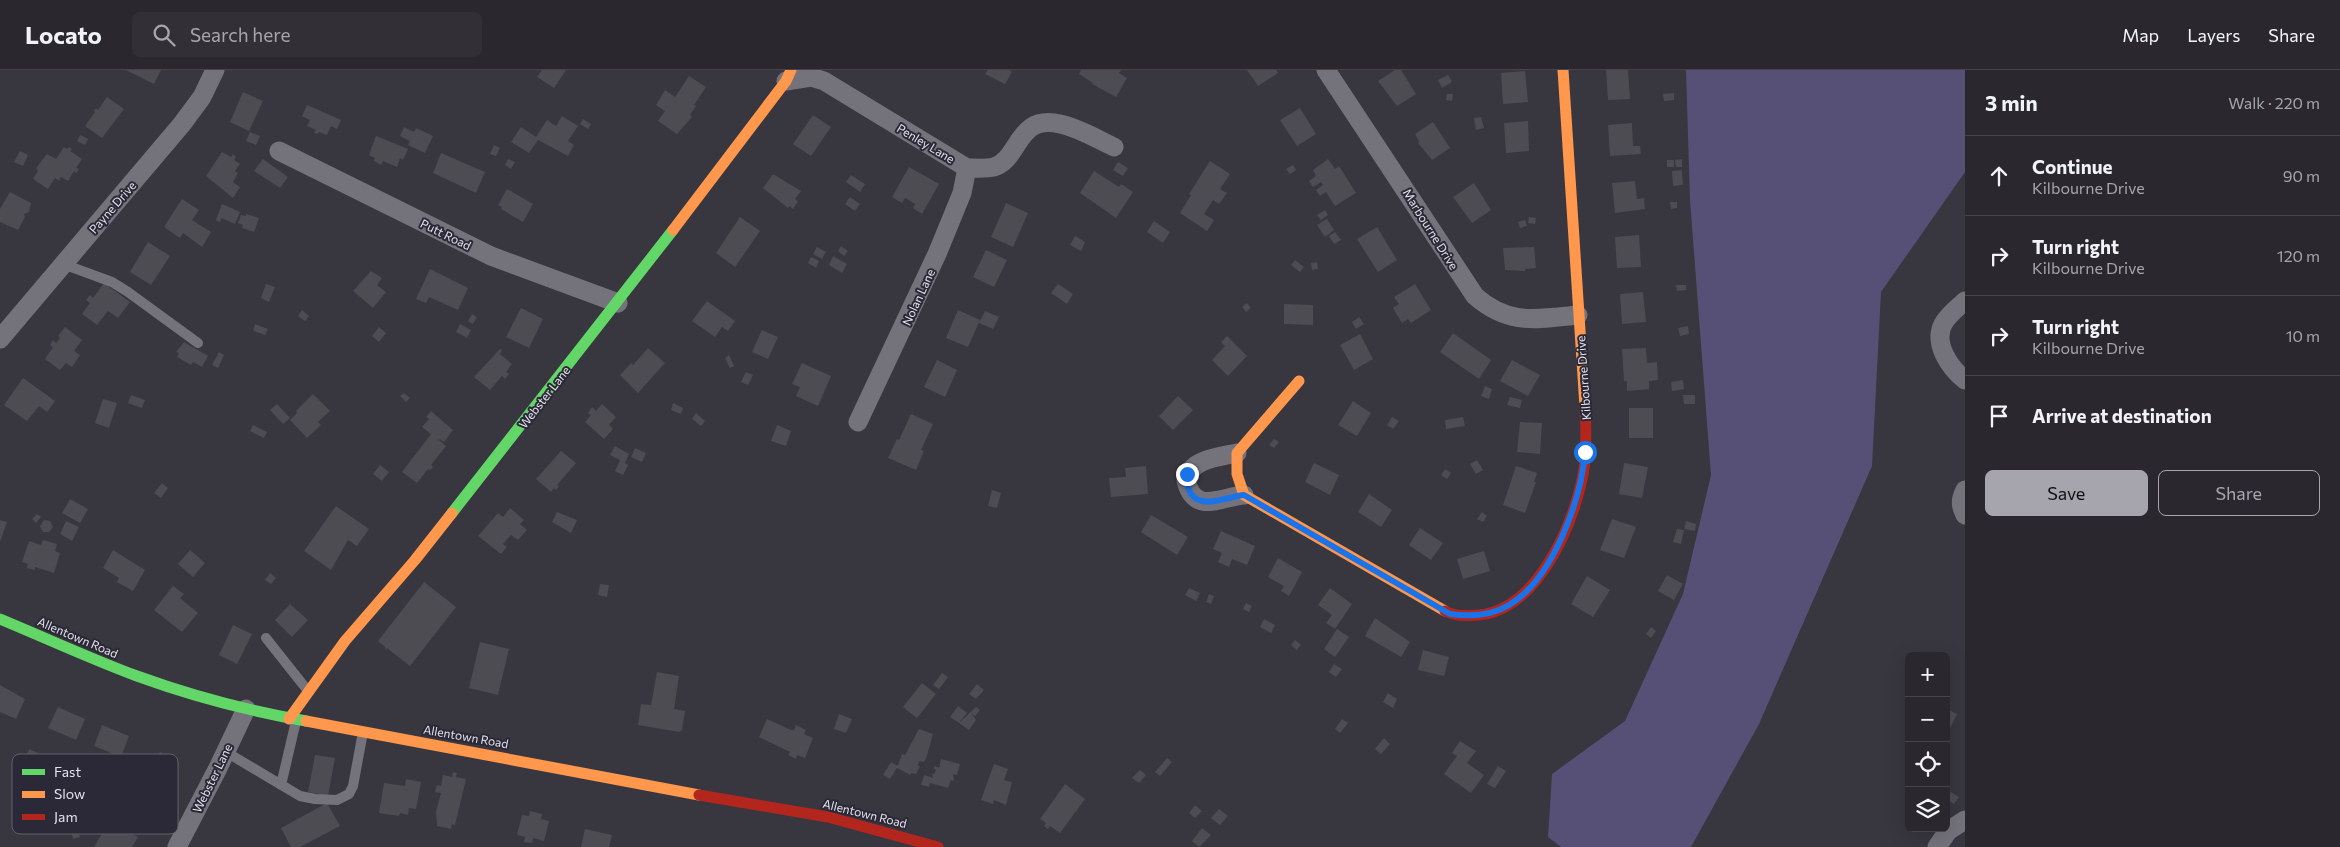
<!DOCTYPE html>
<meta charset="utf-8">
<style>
:root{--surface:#2a282e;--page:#323036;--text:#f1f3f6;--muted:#a5a6aa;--line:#46444a;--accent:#a6a5ae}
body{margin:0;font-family:Commissioner,sans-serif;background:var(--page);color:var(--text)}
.controls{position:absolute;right:15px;bottom:15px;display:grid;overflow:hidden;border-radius:8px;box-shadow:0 5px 20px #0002}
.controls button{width:45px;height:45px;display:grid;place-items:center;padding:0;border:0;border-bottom:1px solid var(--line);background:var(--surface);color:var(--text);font:25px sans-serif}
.stop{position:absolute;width:15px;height:15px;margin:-11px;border:4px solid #1a73e8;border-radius:50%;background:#fff}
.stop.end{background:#1a73e8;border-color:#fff;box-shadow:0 1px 5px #0008}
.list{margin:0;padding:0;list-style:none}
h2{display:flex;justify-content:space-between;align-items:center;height:65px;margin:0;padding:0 20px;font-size:21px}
h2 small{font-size:16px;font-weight:400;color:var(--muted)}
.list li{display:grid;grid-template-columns:32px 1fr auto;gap:15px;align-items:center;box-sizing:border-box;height:80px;padding:0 20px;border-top:1px solid var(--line)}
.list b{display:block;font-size:19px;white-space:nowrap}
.list p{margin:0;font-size:16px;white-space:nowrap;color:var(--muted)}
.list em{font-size:16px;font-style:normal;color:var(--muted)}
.actions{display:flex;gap:10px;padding:15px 20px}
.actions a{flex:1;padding:11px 0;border:1px solid var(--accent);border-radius:8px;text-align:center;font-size:18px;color:var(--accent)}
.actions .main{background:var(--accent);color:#111}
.icon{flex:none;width:28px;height:28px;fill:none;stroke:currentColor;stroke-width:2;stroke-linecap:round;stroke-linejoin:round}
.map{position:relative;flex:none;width:1965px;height:777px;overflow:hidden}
header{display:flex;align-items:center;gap:30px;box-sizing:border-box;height:70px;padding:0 25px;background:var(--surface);border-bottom:1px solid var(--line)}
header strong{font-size:24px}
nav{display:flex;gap:28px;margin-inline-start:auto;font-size:18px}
.search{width:350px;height:45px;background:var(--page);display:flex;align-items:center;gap:12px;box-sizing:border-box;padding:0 18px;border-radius:8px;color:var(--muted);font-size:19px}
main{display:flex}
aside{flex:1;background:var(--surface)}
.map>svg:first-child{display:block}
</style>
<header>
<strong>Locato</strong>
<div class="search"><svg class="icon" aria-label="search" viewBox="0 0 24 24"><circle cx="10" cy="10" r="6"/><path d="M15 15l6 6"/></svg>Search here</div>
<nav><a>Map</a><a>Layers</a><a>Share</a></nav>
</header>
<main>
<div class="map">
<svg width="1965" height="777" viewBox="0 0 1965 777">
<rect width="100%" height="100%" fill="#38363e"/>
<path fill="#565077" d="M1686,0h279v102l-84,120 -9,174 -113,258 -68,123h-130l-13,-10 4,-63 73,-53 58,-127 28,-119 -21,-275z"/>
<path fill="#4d4c53" d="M126,0h35l-7,14z
M542,0h24l-12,18 -17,-11z
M988,0h21l3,2 -7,12 -20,-10z
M1081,0h40l-2,3 8,5 -11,19 -24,-13 1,-1 -14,-9z
M1247,0h29l2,3 -20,13z
M1395,0h6l15,24 -19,12 -19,-25z
M1606,0h22l2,29 -22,1z
M1525,1l3,31 -25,2 -2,-31z
M1448,5l4,7 -10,6 -4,-8z
M689,6l17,11 -12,18 2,1 -6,9 2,2 -15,17 -19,-13 7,-10 -9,-6 9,-15 10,7z
M243,22l20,9 -14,30 -19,-9z
M1674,23v7l-10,1 -1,-7z
M1447,24h6l-1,7 -6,-1z
M107,27l17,12 -22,29 -17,-12 10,-14 -1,-1 2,-3 2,2z
M307,35l34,15 -4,9 -6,-3 -4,9 -8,-3 -1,2 -4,-1 2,-3 -9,-4 3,-6 -8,-4z
M1300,38l16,26 -19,12 -17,-26z
M813,45l18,12 -20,29 -18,-12z
M562,46l16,10 -10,15 6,4 -6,11 -30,-16 -9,13 -18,-11 10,-15 15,10 11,-17 9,6z
M1481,47l3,11 -8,2 -2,-12z
M583,49l8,5 -3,5 -8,-5z
M1528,51l1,30 -23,2 -2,-30z
M1433,52l17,26 -18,12 -14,-17 1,-2 -4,-7z
M1632,53l1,23h7l1,8 -31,2 -2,-31z
M404,57l10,5 2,-4 17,8 -8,17 -17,-8 2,-4 -10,-5z
M250,62l10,4 -4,9 -10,-4z
M80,65l8,4 -3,6 -8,-4z
M376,66l32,13 -5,11 -3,-2 -3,9 -14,-6 -2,4 -7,-4 1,-3 -6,-3z
M494,75l6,3 -4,8 -6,-2z
M64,77l3,2 2,-2 3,2 -2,2 12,8 -6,9 3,1 -3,4 -2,-2 -6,10 -7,-4 -2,4 -4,-3 -7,11 -15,-10 5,-8 -2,-3 11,-14 9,5z
M20,81l8,4 -5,11 -9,-4z
M222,82l9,5 2,-3 3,3 -2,3 6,4 -5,7 3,2 -5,9 7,5 -7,11 -27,-22z
M441,83l44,19 -9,21 -43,-20z
M263,89l25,18 -8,11 -26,-17z
M508,89l7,3 -4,7 -6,-4z
M1328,89l7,10 4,-3 17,27 -21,13 -9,-14 -6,4 -4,-6 7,-5 -2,-3 -8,5 -4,-6 7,-5 -3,-6z
M1682,89v8h-6l-1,-7z
M1667,90h7v7h-7z
M1210,91l20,13 -10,15 7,4 -8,11 -6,-4 -9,14 10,6 -7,11 -27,-18 11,-18 -2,-1z
M1118,92l10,6 -5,8 -10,-6z
M1293,95l3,5 -6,4 -4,-5z
M909,97l30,17 -17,30 -9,-6 2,-4 -10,-6 -3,5 -10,-6z
M1682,100l1,15 -10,1 -1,-15z
M1094,101l25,16 2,-3 12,8 -17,26 -36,-25z
M773,104l28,17 -6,8 3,2 -5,8 -4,-3 -1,2 -25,-20z
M851,105l14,9 -5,8 -14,-10z
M1635,111l2,18 7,-1 1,11 -30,4 -3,-30z
M1474,113l17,27 -19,13 -19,-26z
M507,119l26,15 -10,18 -22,-13 1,-2 -4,-2z
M10,122l21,11 -2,9 -5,2 1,3 -7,13 -18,-8v-13z
M850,127l10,7 -5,7 -10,-7z
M182,129l17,11 -7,10 19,12 -9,15 -19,-14 -3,5 -16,-11z
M1670,132h7v6l-6,1z
M1006,133l22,10 -15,34 -22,-10z
M222,134l18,8 -5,12 -14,-6 -1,4 -4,-2z
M1325,140l3,5 -7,5 -4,-5z
M246,144l13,4 -5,14 -12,-4 1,-3 -5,-2 3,-8 5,1z
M740,147l20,14 -25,36 -19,-14z
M1529,147l7,1 -1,6 -7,-1z
M1327,149l7,11 -9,7 -8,-12z
M1525,150l2,6 -7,2 -2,-6z
M1154,151l16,11 -7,11 -16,-11z
M1377,157l20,33 -19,12 -21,-33z
M1335,162l6,8 -7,4 -5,-8z
M1639,165l2,32 -24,1 -2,-31z
M1075,166l10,6 -4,9 -11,-6z
M148,172l22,14 -19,29 -21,-13z
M841,176l7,5 -4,5 -6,-5z
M817,177l9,5 -4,7 -9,-5z
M1534,177l2,21 -11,1v2l-20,-1 -2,-22z
M986,180l21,10 -13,27 -21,-10z
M833,186l14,8 -5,9 -13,-8z
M811,187l8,4 -3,7 -8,-5z
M1295,190l9,7 -4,5 -9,-7z
M1317,192l1,7 -6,1 -1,-7z
M430,199l38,19 -10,22 -29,-13 -3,6 -10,-4z
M371,201l11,7 -5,7 9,7 -13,16 -20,-17z
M104,213l26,19 -12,16 -10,-7 -11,14 -15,-11 8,-11 -4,-3 4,-5 3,3z
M266,214l9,3 -6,15 -8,-4z
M1058,214l15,10 -6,10 -16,-11z
M1415,214l16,26 -20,13 -3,-4 -6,4 -9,-15 6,-4 -5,-7z
M1676,215h10v5l-9,1z
M1643,222l3,30 -24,2 -2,-30z
M707,231l28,20 -7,10 -6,-4 -7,10 -23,-16z
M1247,233l4,5 -5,4 -4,-5z
M1284,234l29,1v20l-29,-1z
M521,238l22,11 -14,29 -23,-11z
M302,240l7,6 -4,5 -7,-5z
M958,240l22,10 -12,27 -22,-9z
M985,241l14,6 -6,12 -14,-6z
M472,244l5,3 -4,7 -5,-3z
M1359,247l5,7 -8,5 -4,-7z
M255,254l13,5 -3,6 -12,-4z
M460,254l11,6 -4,8 -11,-6z
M1688,256l1,8 -9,2 -2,-8z
M65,257l17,13 -8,11 6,4 -8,12 -6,-4 -6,7 -15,-11 8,-12 -3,-2 3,-5 3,3 4,-5 -2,-2z
M379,257l7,6 -7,9 -7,-6z
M762,260l16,7 -10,22 -16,-7z
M1453,263l38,27 -12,19 -39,-27z
M1360,264l13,25 -19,11 -14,-25z
M1227,266l20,20 -19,20 -16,-16 13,-14 -4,-4z
M184,272l24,14 -6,11 -9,-5 -2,3 -14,-8 2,-4 -3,-1z
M648,278l17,15 -27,30 -18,-18 11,-12 2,2z
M1646,278l1,15 10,-1 1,18 -9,1v8l-22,2v-10h-3l-2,-32z
M500,279l2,1 -2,4 12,10 -6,8 3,2 -4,5 -3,-3 -12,14 -16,-13z
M219,282l5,3 -6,13 -6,-3z
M729,285l5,11 -4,2 -5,-10z
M937,290l20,10 -12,27 -21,-10z
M1512,290l28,15 -12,21 -28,-15z
M802,293l29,13 -13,30 -22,-10 4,-9 -8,-3z
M746,302l7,3 -5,10 -7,-3z
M23,308l32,23 -8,11 -8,-6 -12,15 -23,-16z
M1683,310l1,9 -12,2 -1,-9z
M1485,316l7,3 -3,10 -8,-3z
M404,323l6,5 -4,4 -6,-6z
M313,324l17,17 -12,11 3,3 -14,13 -17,-18 7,-7 -1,-2z
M131,325l14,5 -3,8 -14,-5z
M1683,325h12v9h-11z
M1178,326l15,14 -20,20 -14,-14z
M1510,327l12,3 -2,8 -13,-3z
M103,329l14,4 -8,25 -14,-5z
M1353,331l18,12 -14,23 -19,-11z
M673,333l10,5 -2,6 -10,-4z
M277,334l13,14 -7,6 -13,-14z
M602,334l14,13 -7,8 4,4 -9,10 -19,-17 6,-7 -3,-2 4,-6 4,4z
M1629,338h24v30h-24z
M431,341l22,19 -9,12 -4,-3 -1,1 7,6 -15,19 2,2 -3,3 -2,-1 -11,14 -15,-11 29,-38 -9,-7 7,-8 -3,-2z
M696,343l9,8 -4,5 -9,-7z
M911,344l22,10 -12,26 3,1 -8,19 -28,-12 9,-19 2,1z
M1392,347l7,4 -6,8 -6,-4z
M1463,347l2,9 -19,3 -1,-9z
M1520,352l22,1 -2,31 -23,-2z
M253,355l14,7 -3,6 -14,-7z
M777,355l14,6 -5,15 -15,-5z
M1274,369l5,3 -5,6 -5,-3z
M615,376l14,8 -4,9 3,2 -5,10 -8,-4 5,-11 -10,-5z
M635,378l11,5 -4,9 -11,-5z
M561,381l15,12 -19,22 2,1 -3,4 -2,-2 -3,4 -15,-13z
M1477,390l6,10 -7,4 -6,-10z
M1314,393l25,12 -9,20 -25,-13z
M1624,393l24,4 -6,31 -23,-4z
M380,395l9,7 -7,9 -9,-7z
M1146,396l2,28 -37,3 -2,-19 17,-1 -1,-9z
M1516,396l21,7 -3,9h2l-11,31 -22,-8z
M1445,399l6,4 -4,6 -6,-4z
M162,413l6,5 -7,10 -7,-5z
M992,420l9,3 -4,15 -9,-2z
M1369,424l23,16 -11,17 -23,-15z
M70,429l18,10 -8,14 -18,-10z
M336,436l33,23 -12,17 -9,-6 -17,30 -27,-19z
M510,438l14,12 -4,4 7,6 -9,10 -7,-5 -8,9 4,3 -6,7 -23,-18 20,-23 5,4z
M557,442l20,8 -6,13 -19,-11z
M1482,442l5,4 -4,6 -6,-3z
M37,444l4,3 -5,6 -4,-4z
M1151,445l37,22 -11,18 -36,-23z
M1612,449l24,8 -12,31 -24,-8z
M0,450l7,2 -7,20z
M44,450l6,1 3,6 -4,5h-6l-3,-6z
M66,451l13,6 -7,14 -12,-7z
M1686,451l10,3 -1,7 -11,-2z
M1420,458l23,15 -12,17 -22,-15z
M1677,459l7,1 -3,14 -8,-2z
M1221,461l34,15 -8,19 -15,-6 -3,8 -11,-5 4,-9 -9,-4z
M43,470l14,4 -2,7 5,2 -6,20 -19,-6v3l-8,-2 1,-4 -6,-2 7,-21 12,4z
M113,480l32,20 -12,21 -16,-9 2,-4 -16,-10z
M190,480l15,13 -12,14 -15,-13z
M1484,481l6,20 -27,8 -6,-20z
M1278,488l24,14 -13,24 -8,-5 3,-5 -16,-9z
M270,503l6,5 -5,6 -6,-4z
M1667,505l16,9 -9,16 -16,-9z
M1587,506l23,14 -17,27 -22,-13z
M424,512l32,25 -46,59 -23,-18 -1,2 -1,-3 -7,-6z
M600,514l9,1 -2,12 -9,-2z
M173,516l11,8 -4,4 18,15 -16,19 -28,-22z
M1189,518l11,5 -4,8 -11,-6z
M1330,518l22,16 -17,25 -9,-6 6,-8 -14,-10z
M1209,524l5,2 -3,8 -5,-2z
M1246,533l6,3 -3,6 -6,-3z
M290,534l18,16 -16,17 -17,-17z
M1375,548l35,24 -9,15 -36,-21z
M1264,549l11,6 -4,8 -11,-6z
M233,555l19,9 -15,30 -18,-9z
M1651,557l5,4 -5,7 -5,-4z
M1337,559l12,8 -14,20 -11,-8z
M1295,570l6,5 -4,5 -6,-5z
M480,572l29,7 -11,46 -29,-7z
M1423,580l26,7 -5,19 -26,-6z
M1334,594l8,5 -6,8 -7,-5z
M657,602l22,4 -5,33 11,2 -3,19 -3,2 -41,-7 3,-21 10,1z
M942,603l6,4 -9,12 -6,-4z
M922,613l14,11 -19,24 -14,-11z
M977,614l7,6 -8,9 -7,-5z
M0,615l25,14 -9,20 -16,-7z
M1388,623l9,6 -4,9 -10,-6z
M958,636l9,7 -8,10 -9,-6z
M58,637l27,12 -9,21 -28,-12z
M976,637l4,3 -5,6 -4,-3 5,7 -7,10 -10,-7z
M1949,640l8,4 -8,16 -3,-1v-13z
M839,644l13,5 -6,14 -12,-4z
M767,649l24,11h3l2,-5 10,5 -2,4 9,4 -8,20 -8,-3 -1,4 -8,-4 2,-3 -31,-15z
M1342,649l6,4 -8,10 -5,-4z
M102,655l27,11 -8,21 -27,-11z
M919,659l14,5 -7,25 -2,3 -5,-1 -1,5h2l-4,8 -5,-1 -1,2 -13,-7 5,-14 3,1z
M1384,668l6,6 -9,10 -6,-5z
M1460,671l16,10 -9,12 17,12 -13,18 -27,-19 13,-18 -5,-3z
M29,679l9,4 -6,13 -9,-4z
M160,682l19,11 -27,45 -18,-12z
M315,685l20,3 -7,38 -20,-4z
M1167,688l5,4 -12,14 -5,-4z
M941,689l19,5 -3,11 -4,-1 1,7 -3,-1 -3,8 -18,-5 -1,4 -8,-2 3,-10 9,3 -1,-5 2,1 2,-4 -2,-1v-3l5,2z
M891,692l7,4 -8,13 -7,-4z
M994,694l14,5 -4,11 8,2 -6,23 -12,-5 -1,4 -12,-4z
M1498,696l8,5 -11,17 -8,-4z
M1140,700l6,5 -7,8 -7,-5z
M453,702l4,1 -1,4 10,2 -11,46 -3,-1 -1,5 -14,-3 -1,-15 5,-18 -6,-1 2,-7 4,1 2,-11 9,2z
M406,709l15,3 -5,27 -7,-1 -1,7 -8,-2 -1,3 -20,-3 5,-30 21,3z
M1065,714l20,15 -25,34 -10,-7 -2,3 -4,-3 2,-3 -6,-4z
M1946,719l13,8 -5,7 -8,-5z
M327,733l13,23 -40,21h-9l-10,-19z
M1195,735l7,6 -7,7 -6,-5z
M1219,739l9,7 -8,9 -9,-7z
M530,741l12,3 -1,5 8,2 -5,20 -11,-3 -1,5 -8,-1 1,-5 -8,-2 5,-20 7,1z
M109,752l29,15 -6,10h-38z
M1202,758l9,7 -12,12 -7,-6z
M77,759l3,8 -7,2 -2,-9z
M585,759l27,6 -3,12h-28z"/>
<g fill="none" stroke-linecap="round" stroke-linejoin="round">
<path stroke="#74737b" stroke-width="10" d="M63,194l49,18 16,10 70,51
M266,568l42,53
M226,682l74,44 15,3 22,1 12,-6 4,-8 10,-54
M281,715l15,-64"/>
<path stroke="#74737b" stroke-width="19" d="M1326,0l149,226c34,30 62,23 103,19
M786,11l25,-4 13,4 143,87c8,0 18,1 27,-1 27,-9 22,-53 66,-43 19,4 37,15 54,23
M279,81l212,105 127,47
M1965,231c-8,7 -17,14 -22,23 -10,20 7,44 22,56
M0,269l182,-215 20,-27 13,-27
M858,352l79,-168 25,-61 5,-25
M1237,383c-18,4 -48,6 -51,28 9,34 34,16 58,14
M1965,420c-5,10 -5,15 0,25
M177,777l41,-79 28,-59
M1937,777l11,-16 17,-11"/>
<path stroke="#63d668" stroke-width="11" d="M452,443l221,-283
M0,549c46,19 91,40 137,57 55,20 112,35 169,45"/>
<path stroke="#ff974d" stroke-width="11" d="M1563,0l22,337
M673,160l113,-149 5,-11
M1299,311l-62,72v21l7,21 201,116
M289,649l56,-78 70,-81 37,-47
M306,651l393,74"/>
<path stroke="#b3261e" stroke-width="11" d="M1445,541c11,6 28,5 41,3 55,-11 90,-95 98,-145 3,-20 2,-41 1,-62
M699,725l129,22 110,30"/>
</g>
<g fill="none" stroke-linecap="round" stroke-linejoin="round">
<path stroke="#1a73e8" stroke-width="6" d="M1187,404c-1,8 0,13 4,20 12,16 37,2 53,1l206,119c21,3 41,2 59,-9 44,-26 72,-105 76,-153"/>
</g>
<g text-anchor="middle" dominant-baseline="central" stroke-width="4" stroke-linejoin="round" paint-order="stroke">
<g font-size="12" fill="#e2e1eb" stroke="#2b2937">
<text transform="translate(926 73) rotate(31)">Penley Lane</text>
<text transform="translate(112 137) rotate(-49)">Payne Drive</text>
<text transform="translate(1431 159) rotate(58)">Marbourne Drive</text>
<text transform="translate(446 164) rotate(26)">Putt Road</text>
<text transform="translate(918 227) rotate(-65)">Nolan Lane</text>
<text transform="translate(1583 308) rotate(-94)">Kilbourne Drive</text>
<text transform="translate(544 327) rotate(-52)">Webster Lane</text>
<text transform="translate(78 567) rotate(23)">Allentown Road</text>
<text transform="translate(466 666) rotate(10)">Allentown Road</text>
<text transform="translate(212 708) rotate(-64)">Webster Lane</text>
<text transform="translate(865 743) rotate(14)">Allentown Road</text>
</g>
</g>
<rect x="12" y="684" width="166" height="80" rx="8" fill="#2b2937" stroke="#62606d" stroke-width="1"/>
<rect x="22" y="699" width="23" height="6" fill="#63d668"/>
<rect x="22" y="721" width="23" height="7" fill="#ff974d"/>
<rect x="22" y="744" width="23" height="6" fill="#b3261e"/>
<g font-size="14" fill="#e2e1eb">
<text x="54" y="707">Fast</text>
<text x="54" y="729">Slow</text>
<text x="54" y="752">Jam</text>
</g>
</svg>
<div class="controls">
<button>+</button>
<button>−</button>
<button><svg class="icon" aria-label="locate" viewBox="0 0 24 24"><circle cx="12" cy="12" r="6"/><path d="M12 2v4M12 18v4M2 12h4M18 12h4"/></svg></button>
<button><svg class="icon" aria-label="layers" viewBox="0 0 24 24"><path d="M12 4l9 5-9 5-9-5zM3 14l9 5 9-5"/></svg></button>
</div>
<div class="stop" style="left:1585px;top:382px"></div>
<div class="stop end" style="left:1187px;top:404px"></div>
</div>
<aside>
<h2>3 min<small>Walk · 220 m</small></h2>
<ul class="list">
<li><svg class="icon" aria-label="ahead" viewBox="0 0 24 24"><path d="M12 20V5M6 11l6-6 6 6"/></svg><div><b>Continue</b><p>Kilbourne Drive</p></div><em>90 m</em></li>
<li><svg class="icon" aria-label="right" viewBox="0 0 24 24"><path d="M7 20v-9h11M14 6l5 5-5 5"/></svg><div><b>Turn right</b><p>Kilbourne Drive</p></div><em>120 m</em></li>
<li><svg class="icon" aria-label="right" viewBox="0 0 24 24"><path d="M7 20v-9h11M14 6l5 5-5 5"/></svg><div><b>Turn right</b><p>Kilbourne Drive</p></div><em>10 m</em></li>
<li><svg class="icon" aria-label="arrive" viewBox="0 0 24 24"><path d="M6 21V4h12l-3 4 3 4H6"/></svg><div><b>Arrive at destination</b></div></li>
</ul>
<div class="actions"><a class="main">Save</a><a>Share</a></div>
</aside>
</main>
